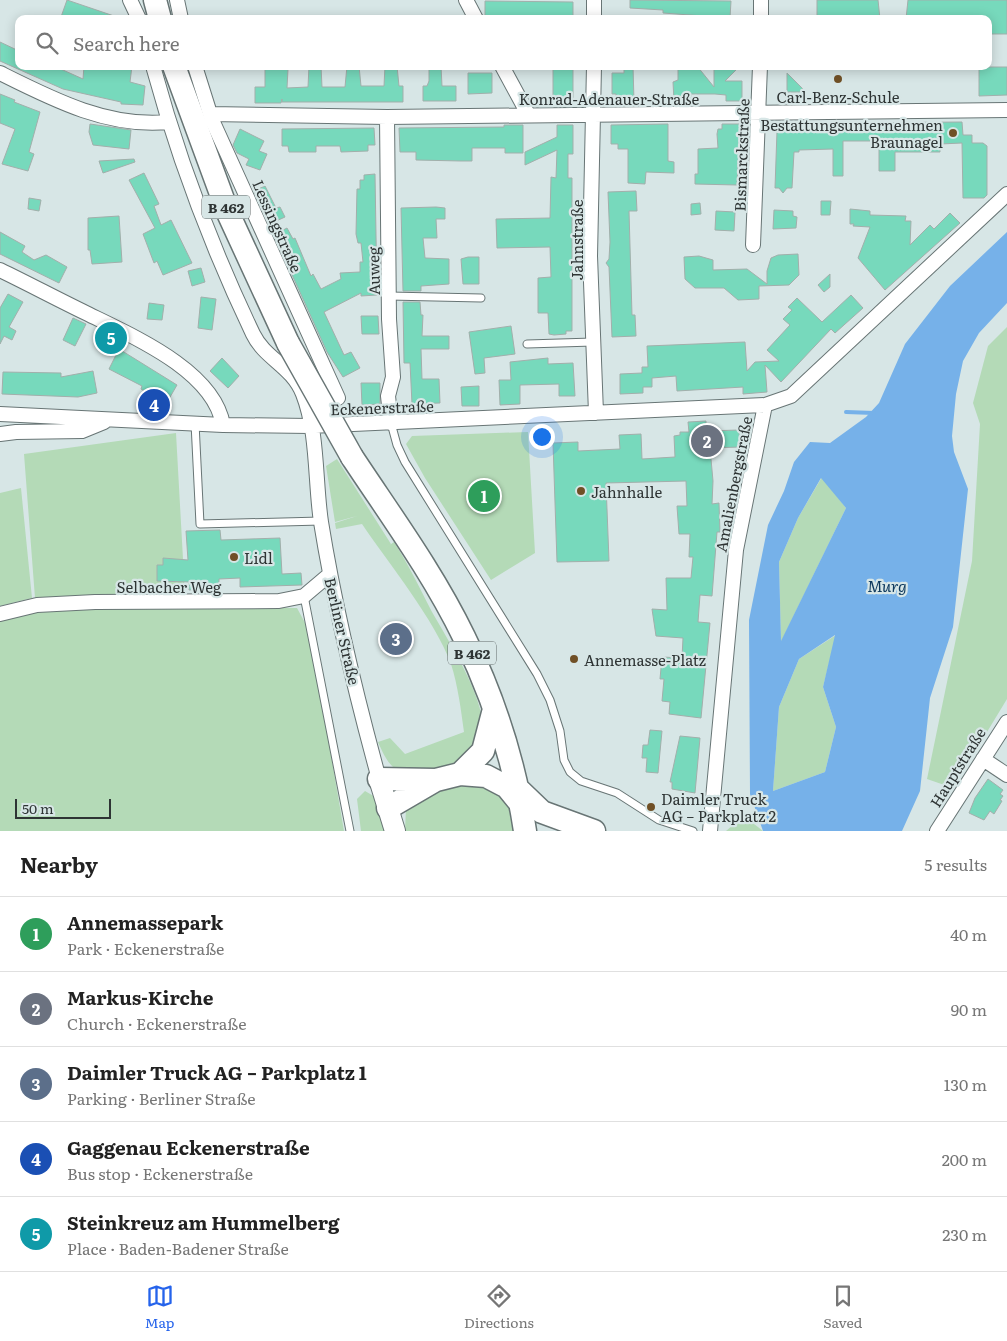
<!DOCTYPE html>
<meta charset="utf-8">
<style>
:root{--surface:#fff;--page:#f2f2f2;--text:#222;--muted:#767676;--line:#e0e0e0;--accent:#2563eb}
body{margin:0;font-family:Literata,serif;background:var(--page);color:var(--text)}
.scale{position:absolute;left:15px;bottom:12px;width:96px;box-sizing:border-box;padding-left:5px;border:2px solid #2e3434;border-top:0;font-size:14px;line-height:18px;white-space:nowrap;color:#2e3434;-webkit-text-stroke:4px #d7e6e6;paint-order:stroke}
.you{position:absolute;left:541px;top:436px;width:18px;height:18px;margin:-12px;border:4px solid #fff;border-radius:50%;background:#1a73e8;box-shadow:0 0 0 8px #1a73e833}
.badge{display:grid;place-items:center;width:32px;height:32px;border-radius:50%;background:var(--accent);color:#fff;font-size:16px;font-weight:700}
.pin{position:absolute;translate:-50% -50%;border:2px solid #fff;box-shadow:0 1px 5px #0006}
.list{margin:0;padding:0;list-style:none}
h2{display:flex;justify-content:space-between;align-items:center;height:65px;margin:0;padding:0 20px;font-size:21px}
h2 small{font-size:16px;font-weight:400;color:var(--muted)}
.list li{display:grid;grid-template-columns:32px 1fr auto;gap:15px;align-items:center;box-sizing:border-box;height:75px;padding:0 20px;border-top:1px solid var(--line)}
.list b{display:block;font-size:19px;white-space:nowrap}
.list p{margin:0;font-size:16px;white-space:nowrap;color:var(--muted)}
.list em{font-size:16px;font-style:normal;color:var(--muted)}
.icon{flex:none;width:28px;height:28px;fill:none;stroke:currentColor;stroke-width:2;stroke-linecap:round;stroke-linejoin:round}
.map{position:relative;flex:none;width:1007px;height:831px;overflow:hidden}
.search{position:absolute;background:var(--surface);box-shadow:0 2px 12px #0003;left:15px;right:15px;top:15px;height:55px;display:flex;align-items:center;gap:12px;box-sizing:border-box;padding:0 18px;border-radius:10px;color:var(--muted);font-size:19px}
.sheet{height:440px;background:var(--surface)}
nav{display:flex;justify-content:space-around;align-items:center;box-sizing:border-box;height:70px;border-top:1px solid var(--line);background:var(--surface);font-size:14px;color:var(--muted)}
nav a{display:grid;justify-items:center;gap:2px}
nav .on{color:var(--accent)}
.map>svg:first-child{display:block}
</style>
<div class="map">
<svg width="1007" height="831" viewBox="0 0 1007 831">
<rect width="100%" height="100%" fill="#d7e6e6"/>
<path fill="#b4dab7" d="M1007,327v372l-54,89 -26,-9 45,-218 8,-137 -7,-21 15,-57z
M528,432l7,121 -44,27 -66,-102 -19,-34 6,-8z
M176,433l9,162 -53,-2 -97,5 -11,-144z
M337,459l54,85 -7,5 10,-7c15,23 26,47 38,70 17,30 52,84 51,118 0,32 -57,47 -83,41 -11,-3 -18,-20 -22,-29l12,-4 15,16 59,-22c-3,-22 -6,-46 -13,-68 -16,-44 -62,-100 -89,-140l-26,5 -1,-6 22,-7 -22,6 -9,-56z
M822,477l24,31 -65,134 -2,-80 19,-44z
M21,488l11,110 -32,8v-113z
M119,607l178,1 13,24 34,199h-344v-211l31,-7z
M836,635l-13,52 13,40 -11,45 -52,19 6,-84 20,-48z
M461,783l32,3 17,21 6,24h-111l1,-23 10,-10z
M365,791l12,7 10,33h-26l-4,-32z
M749,820l14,11h-37l8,-7z"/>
<path fill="#76b1e9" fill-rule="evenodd" d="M1007,232v71l-28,30 -16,28 -7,33 -4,42 2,16 14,37 -15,138 -23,71 -10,93 -18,40h-139l-13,-37 -1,-174 19,-95 16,-34 10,-29 16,-20 20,1 36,-26 13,-14 26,-59 45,-58zM821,478l25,30 -65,133 -2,-79 19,-44zM835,635l-12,52 13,40 -11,45 -52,19 6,-84 20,-48z"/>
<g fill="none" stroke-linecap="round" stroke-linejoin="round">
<path stroke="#76b1e9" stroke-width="4" d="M846,412l28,1"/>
</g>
<path fill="#77d9bc" stroke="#a2afab" d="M67,0l50,17v2h-51l-5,-2z
M630,0l101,1 -1,17 -67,-5v-3l-33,-2z
M817,0h61l2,19h-63z
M908,0h99v34h-17l1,-13 -3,-2h-82z
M485,1l88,1v15l-1,2h-87z
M0,42l19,9v15h35l29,13 1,-13h48l-2,16 15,4 -2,19 -22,-1v-2l-58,-13 -63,-28z
M309,66h12l1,21h23l2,-21h12l2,20h23l1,-20h12l2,20h4v16h-121v-3l-1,4h-26v-16h10v-18h23l-1,19 21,-1z
M429,66h12l1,20h14v15h-33v-15h4l2,-5z
M553,66h20v36h-20z
M624,66h9l1,36h-18v-8h-4v-21h12z
M678,66h19l17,21v-21h26l-15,15h17v20h-16v-6l-11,-1h-24v7h-17l-1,-19 5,-2z
M979,67h28v28l-28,1z
M468,73h24v20l-24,1z
M787,73l19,19h-19z
M0,94l15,6 -1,2 26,10 -11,40 5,2 -6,17 -26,-7 13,-35 -15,-6z
M962,122l1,13h9v8h11l4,3v49l-3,3h-21l-1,-55 -22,1v8h-45v19h-16v-30h-36v35h-10v-27l-34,1v2h-5l-2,36h-5l-4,5 -4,-5h-4l2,-57 56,-1v-7z
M90,124l41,6 -2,19 -36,-4 -4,-13z
M668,124v37l6,1v11l-28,-1 -1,12 -17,-1v-34h-10v-5h-7v-19z
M722,124h18l-3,61 -42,-1v-10h3v-25l20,-1 -1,-14 1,-5h4z
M504,125h19v28h-18v-5h-33v13h-11l-45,-1v-8h-16l-1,-24 105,-1z
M557,125h16v29h-5v24h4v153h-6v3l-12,1 -5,-1 -1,-21h-10v-35l13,-1 -1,-30 -53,1 -1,-29 54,-1 1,-41 5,1 1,-28 -32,15v-13l32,-15z
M374,128l1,17h-7v6l-27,1 -1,-6h-24v6h-27l-1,-6h-6v-17z
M240,129l24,12 -5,10 8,3 -7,16 -14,-5 3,-6 -12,-6 -4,-8z
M134,159l1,3 -32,11 -4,-12z
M144,173l15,31 -5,2 7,19 10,-5 21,43 -29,12 -6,-14 -3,2 -11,-29 12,-6 -26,-48z
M375,174l2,121 -16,1v-3l-37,19 20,43 7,-3 9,16 -17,9 -16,-25 -53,-117 13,-7 6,11 2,-1 16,38 2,-2 8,15 20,-10 -1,-6 20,-1v-10h3l-2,-19h-3l-2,-9 1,-45h3v-9h4v-5z
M265,186l11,22 4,-1 5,10 -11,5 -5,-10 6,-3 -11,5 -10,-23z
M636,191l1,20h-8l3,104h3l1,21 -24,1 -3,-70 -3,-4 3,-4 1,-17 -2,-50z
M29,198l12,2 -2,11 -11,-2z
M821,201h10l-1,14h-9z
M700,203l1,11 -10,1v-11z
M436,207l9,1v11h-9l1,19h-14l2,20 24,1v25l-28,2v5h-18l-2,-83z
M850,209l20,2v4l36,1 -1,5h6l-1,24 20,-20 4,4 16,-16 10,10 -75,67 -27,-32 12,-31 -17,-1 1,-2h-4z
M774,210l19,1v5l4,1 -1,11 -23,1z
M716,211l19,1 -1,19 -19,-1z
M119,216l3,46 -30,2 -2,-14h-2v-32z
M0,232l25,14 -3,6 12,8 12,-5 21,12 -8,16 -59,-29z
M798,254l1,21 -10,10 -30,1v13l-21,1 -14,-12h-29l-10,-9 -1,-22 15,-1 14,4v10l34,-1 20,15v-13l4,-13 7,-3z
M468,257h11v27h-16l-2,-25z
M201,268l4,14 -13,4 -4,-15z
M830,274v13l-6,5 -6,-7z
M8,294l15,8 -14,25 7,4 -4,9 -8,-4 -4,8v-36z
M851,295l12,13 -28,25 -4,-4 -50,53 -16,-17 2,27 -24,2v-7l-66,4 -1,-15 -24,2v9h-9v6l-23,1v-20l22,-1v-6h6l-1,-21 98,-4 2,29 8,-9 24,-1 -12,-11 23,-25 -7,-6 9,-9 -4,-3 9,-9 25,24z
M201,297l15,2 -4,31 -14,-2z
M403,302h17l1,13h2l-1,21h27v13h-28l1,30h17l1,24 -28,1 -2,-41h-6z
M149,303l15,2 -2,15 -15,-1z
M361,316h17l1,18h-17z
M73,318l13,6 -11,22 -12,-6z
M511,326l4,28 -31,4 1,15 -10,1 -6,-42z
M119,349l58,36 -11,19 -25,-15 1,-3 -33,-17z
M222,358l17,18 -11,12 -18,-17z
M548,358v6l25,-1 2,33h-16v-12l-39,1v19l-20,1 -1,-25h12l-1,-18z
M93,371l4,22 -19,4 -76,-3 1,-22 58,1v4z
M361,383h19v21l-18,1z
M479,386v20h-17l-1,-19z
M706,421v10l33,-1 1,17 -30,1 3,33 -1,23 7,-1 1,29h-3l-5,64 -12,-1 -2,27 12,1 -9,95 -32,-4 1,-12 -8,-1 2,-22h-4l2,-22 20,1 1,-20 -27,-2 -4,-27 15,1 -1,-32h25l2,-21h-4l1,-23h-11l-2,-28h10l-1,-25 -80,2 3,78 -52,1 -4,-119 25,-1v9l42,-2 -1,-14 22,-1 1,25 33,-2 -1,-21 6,-1v-3h9l-1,-10z
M220,530l1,10 59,-2 2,36 19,-1 1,12 -62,2v-9l-21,1v9l-30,2v-8l-32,-1v-16h6v-7l25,2 -2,-29z
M650,730l12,1 -4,42 -12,-1 1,-14h-5l1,-13h5z
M680,736l20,2 -5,55 -23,-4v-7h-2z
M988,779l15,11 -3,4 3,2 -3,4 2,1 -8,13 -4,-3 -6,9 -15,-7 6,-15z"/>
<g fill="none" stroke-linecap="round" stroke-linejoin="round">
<defs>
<path id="service" d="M389,296l92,2
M527,344l66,-2
M195,423l5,101 121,-3
M391,423l6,22 8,17 132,212 13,26 10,31 4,29 6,12 11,9 36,12 42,27 34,11
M304,596l46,235"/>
<path id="minor" d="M130,0l9,19
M177,0l4,19
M466,0l10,19
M594,0v19
M761,0v19
M153,66c25,92 59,182 100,268 12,25 39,32 50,60 15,38 12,88 18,128 14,87 35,173 58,257
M195,66l17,54 126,278
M502,66l26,48
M594,66l-4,190 6,157
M0,73c52,26 108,55 168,49
M210,114l177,3 620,-7
M387,117l2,202 4,58 -5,19 3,27
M753,245l7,-179
M0,270c29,14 57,29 86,43 44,22 128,57 137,112
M0,414l223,11 87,1 455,-21 26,-9 216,-202
M0,434l16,-2 66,-1 22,-9
M0,614l37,-9 58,-3 184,-1 25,-5 26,-22
M983,759l24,16
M710,831l26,-281 29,-145
M937,831l70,-109"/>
<path id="secondary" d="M379,779l16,52"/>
<path id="primary" d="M155,0l5,19
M174,66l54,147 60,130
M352,457c39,59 81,116 112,180 30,61 51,127 61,194
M460,774l23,-23 11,-42
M379,779l57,1 24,-6 26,2 21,11 13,16
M518,789l24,23 52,19
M388,808l48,-28"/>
</defs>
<use href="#service" stroke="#687575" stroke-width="9"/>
<use href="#minor" stroke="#687575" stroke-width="16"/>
<use href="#secondary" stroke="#687575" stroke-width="22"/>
<use href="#primary" stroke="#687575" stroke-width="25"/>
<use href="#service" stroke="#fff" stroke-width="7"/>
<use href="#minor" stroke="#fff" stroke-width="14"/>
<use href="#secondary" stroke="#fff" stroke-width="20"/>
<use href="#primary" stroke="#fff" stroke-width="22"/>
<defs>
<path id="primary-bridge" d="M288,343l64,114"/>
</defs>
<use href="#primary-bridge" stroke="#687575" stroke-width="25" stroke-linecap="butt"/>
<use href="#primary-bridge" stroke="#fff" stroke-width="22"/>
</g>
<g fill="#705026" stroke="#d7e6e6" stroke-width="2">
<circle cx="838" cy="79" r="5"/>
<circle cx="953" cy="133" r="5"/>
<circle cx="581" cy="491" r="5"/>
<circle cx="234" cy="557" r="5"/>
<circle cx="574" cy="659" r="5"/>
<circle cx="651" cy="807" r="5"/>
</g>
<g text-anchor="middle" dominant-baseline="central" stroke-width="4.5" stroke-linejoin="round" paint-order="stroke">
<g fill="#d7e6e6" stroke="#616969" stroke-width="1">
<rect x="202" y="195.5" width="48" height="23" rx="4"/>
<rect x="448" y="641.5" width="48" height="23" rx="4"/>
</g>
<g font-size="14" font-weight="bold" fill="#2e3434">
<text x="226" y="207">B 462</text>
<text x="472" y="653">B 462</text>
</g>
<g font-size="15" fill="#2e3434" stroke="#d7e6e6" text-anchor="start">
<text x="838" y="96" text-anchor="middle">Carl-Benz-Schule</text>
<text x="943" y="124" text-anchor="end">Bestattungsunternehmen<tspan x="943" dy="17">Braunagel</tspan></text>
<text x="591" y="491">Jahnhalle</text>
<text x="244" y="557">Lidl</text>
<text x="584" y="659">Annemasse-Platz</text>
<text x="661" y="798">Daimler Truck<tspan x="661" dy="17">AG − Parkplatz 2</tspan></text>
</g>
<g font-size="15" fill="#2e3434" stroke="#d7e6e6">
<text x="609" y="98">Konrad-Adenauer-Straße</text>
<text transform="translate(741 155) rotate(-88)">Bismarckstraße</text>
<text transform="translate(278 226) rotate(66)">Lessingstraße</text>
<text transform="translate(576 240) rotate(-90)">Jahnstraße</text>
<text transform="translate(373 271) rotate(-91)">Auweg</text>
<text transform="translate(382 407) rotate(-2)">Eckenerstraße</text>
<text transform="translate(733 484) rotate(-79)">Amalienbergstraße</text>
<text x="169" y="586">Selbacher Weg</text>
<text transform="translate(343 631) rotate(77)">Berliner Straße</text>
<text transform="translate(957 767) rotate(-58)">Hauptstraße</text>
</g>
<g font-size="16" font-style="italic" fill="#0c385d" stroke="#d7e6e6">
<text x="887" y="585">Murg</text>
</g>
</g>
</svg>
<div class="scale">50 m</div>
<div class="you"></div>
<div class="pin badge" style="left:484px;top:496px;background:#2e9e5b">1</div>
<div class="pin badge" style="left:707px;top:441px;background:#6b7280">2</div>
<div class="pin badge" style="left:396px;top:639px;background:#5c6f8a">3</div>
<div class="pin badge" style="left:154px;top:405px;background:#1a4fb4">4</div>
<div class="pin badge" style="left:111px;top:338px;background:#0f9aa8">5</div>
<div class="search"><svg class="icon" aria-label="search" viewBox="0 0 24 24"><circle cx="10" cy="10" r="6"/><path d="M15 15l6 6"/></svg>Search here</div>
</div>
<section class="sheet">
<h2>Nearby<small>5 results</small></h2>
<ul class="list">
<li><span class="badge" style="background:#2e9e5b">1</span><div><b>Annemassepark</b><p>Park · Eckenerstraße</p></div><em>40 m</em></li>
<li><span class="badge" style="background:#6b7280">2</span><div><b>Markus-Kirche</b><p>Church · Eckenerstraße</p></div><em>90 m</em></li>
<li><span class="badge" style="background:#5c6f8a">3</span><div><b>Daimler Truck AG − Parkplatz 1</b><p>Parking · Berliner Straße</p></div><em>130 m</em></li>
<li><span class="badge" style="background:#1a4fb4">4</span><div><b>Gaggenau Eckenerstraße</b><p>Bus stop · Eckenerstraße</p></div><em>200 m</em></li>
<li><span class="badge" style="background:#0f9aa8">5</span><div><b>Steinkreuz am Hummelberg</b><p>Place · Baden-Badener Straße</p></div><em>230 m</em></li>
</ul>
</section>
<nav>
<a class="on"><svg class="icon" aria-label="map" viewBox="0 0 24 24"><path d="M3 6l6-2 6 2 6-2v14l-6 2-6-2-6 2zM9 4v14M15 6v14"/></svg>Map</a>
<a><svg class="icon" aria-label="directions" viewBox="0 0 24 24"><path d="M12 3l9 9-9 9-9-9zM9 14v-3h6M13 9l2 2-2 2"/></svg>Directions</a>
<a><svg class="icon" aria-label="saved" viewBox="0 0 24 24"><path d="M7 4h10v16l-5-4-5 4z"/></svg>Saved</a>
</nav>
